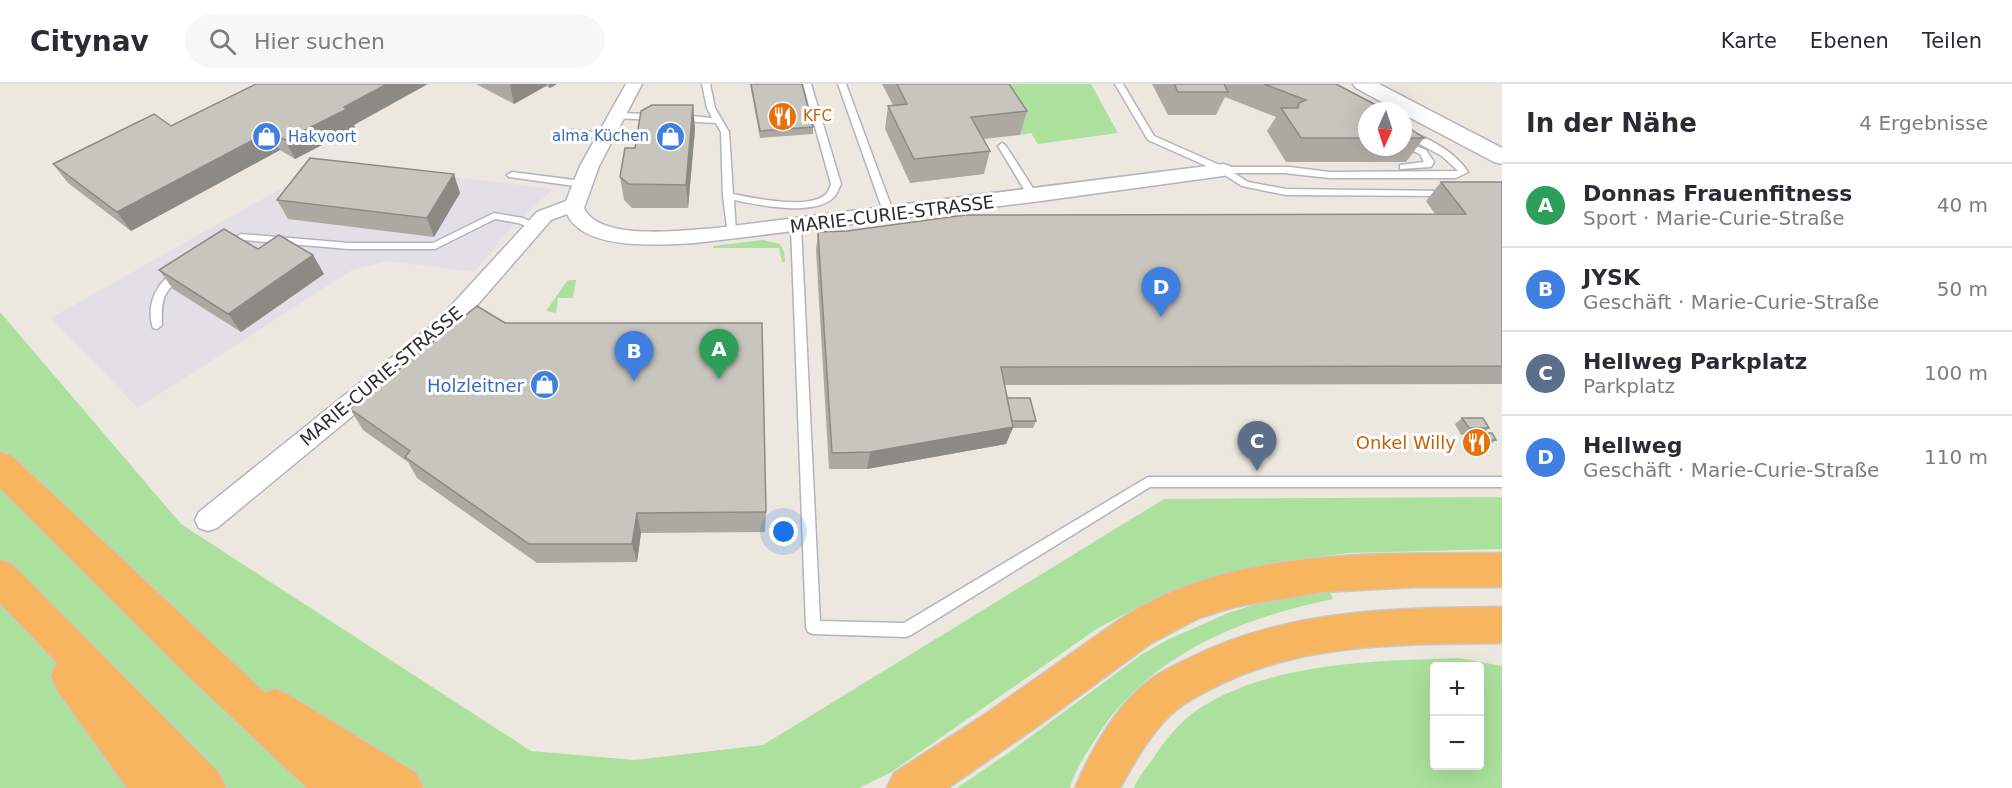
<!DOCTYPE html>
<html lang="de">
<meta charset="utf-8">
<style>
:root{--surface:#fff;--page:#f7f7f7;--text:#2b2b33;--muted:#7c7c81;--line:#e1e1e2;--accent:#ea580c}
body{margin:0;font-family:"DejaVu Sans",sans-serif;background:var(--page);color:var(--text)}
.controls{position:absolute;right:18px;bottom:18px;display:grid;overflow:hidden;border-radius:6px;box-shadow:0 6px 24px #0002}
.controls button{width:54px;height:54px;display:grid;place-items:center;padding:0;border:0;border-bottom:2px solid var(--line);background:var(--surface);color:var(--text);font:30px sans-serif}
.compass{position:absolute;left:1358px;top:18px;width:54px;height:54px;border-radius:50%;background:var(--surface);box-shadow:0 6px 24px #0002;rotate:183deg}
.you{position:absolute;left:784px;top:448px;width:21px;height:21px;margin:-15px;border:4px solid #fff;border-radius:50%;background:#1a73e8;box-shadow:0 0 0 9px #1a73e833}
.badge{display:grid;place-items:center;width:39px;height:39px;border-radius:50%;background:var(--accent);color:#fff;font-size:20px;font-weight:700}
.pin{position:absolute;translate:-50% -50px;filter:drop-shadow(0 2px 3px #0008)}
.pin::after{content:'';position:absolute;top:32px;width:21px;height:18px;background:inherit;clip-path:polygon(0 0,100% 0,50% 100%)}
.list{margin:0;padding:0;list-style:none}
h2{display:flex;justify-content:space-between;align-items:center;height:78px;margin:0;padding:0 24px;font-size:26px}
h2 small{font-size:20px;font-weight:400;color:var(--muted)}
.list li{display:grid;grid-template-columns:39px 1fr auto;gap:18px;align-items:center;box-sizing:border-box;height:84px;padding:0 24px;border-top:2px solid var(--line)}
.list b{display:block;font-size:22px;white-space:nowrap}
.list p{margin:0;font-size:20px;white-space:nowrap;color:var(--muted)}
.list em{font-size:20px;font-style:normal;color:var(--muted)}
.icon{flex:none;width:33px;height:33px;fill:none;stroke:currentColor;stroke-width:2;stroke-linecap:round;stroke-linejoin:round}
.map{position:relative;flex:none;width:1502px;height:704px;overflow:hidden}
header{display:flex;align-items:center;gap:36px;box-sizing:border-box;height:84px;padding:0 30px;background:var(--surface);border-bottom:2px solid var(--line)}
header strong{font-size:28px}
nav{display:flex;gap:33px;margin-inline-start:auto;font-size:21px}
.search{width:420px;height:54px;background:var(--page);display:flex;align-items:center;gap:15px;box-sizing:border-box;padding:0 21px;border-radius:33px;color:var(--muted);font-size:22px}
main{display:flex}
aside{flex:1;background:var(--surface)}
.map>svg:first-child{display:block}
</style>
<header>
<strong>Citynav</strong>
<div class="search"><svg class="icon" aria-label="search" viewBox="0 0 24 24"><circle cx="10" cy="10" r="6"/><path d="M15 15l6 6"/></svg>Hier suchen</div>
<nav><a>Karte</a><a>Ebenen</a><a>Teilen</a></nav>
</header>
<main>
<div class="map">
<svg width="1502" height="704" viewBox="0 0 1502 704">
<rect width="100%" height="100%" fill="#ede8df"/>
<path fill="#e2dfe6" d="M328,78l225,27 -41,39 -38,44 -86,-11 -36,9 -214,138 -87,-90z"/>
<path fill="#abe19d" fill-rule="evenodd" d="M989,0h102l27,49 -80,11 -7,-11 -11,2z
M763,156l17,4 4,8 1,10h-3l-3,-14h-66v-2z
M571,196h5l-3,18h-15l-2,15 -10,-2 21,-30z
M0,228l181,212 350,227 104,9 128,-15 401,-246 338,-2v52l-153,4 -74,9 -68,16 -50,19 -59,31 -208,145 -31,15h-859z
M1329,507l4,8c-94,19 -189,58 -240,144 -9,14 -19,29 -23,45h-113l54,-37 130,-96 26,-15 61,-27 44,-14z
M1459,574l43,8v122h-368c4,-11 13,-21 20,-31 10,-16 27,-36 43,-47 73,-48 177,-49 262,-52zM1434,582h46v100h-46z"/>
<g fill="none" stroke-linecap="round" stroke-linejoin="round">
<defs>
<path id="service" d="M702,0h8l5,24 14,24 4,62c21,4 78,17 94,-1 2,-3 3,-6 4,-9l-28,-100h8l30,100c-2,4 -4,10 -7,13 -19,20 -76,8 -100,3l2,33 -5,3 -3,-1 -5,-39 -2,-64 -5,-9 -36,-2 -4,-3 4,-3 32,3 -5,-10z
M838,0h8l48,130 -2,2 -3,1 -5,-3z
M1115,0h8l31,52 70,31h66l40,5 128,-1 -16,-15 -39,-21v-6c23,8 52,22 65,43l-12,6h-126l-47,-5h-49l14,9 38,7 164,2 2,2 -5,3 -161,-1 -44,-9 -22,-14 -72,-32z
M617,29l37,1 4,3 -4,3 -40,-2v-4z
M571,46l36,3 4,3 -4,3 -39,-4v-4z
M1403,57l23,9 8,12 -3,5 -31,2v-4l24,-3 -4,-8 -17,-7z
M1002,59l4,3 32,50 -2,2h-6l-2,-2 -30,-50z
M512,88l70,9 5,3 -5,3 -73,-10 -2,-2z
M494,129l29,5 17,8 -5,3 -17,-6 -23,-4 -60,30h-86l-106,-9 -17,9 -5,-3 20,-12 108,9h84z
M796,139l5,3 19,395 84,2 244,-146h354v10h-352l-239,148 -5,2 -93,-3 -5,-2 -2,-5 -15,-401z
M181,185l5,4 -1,3c-22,14 -24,23 -23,49l-5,4 -4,-1c-8,-24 5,-50 28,-59z"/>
<path id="minor" d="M626,0h16l-43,82 -15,42c15,34 101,22 132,20l507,-64 7,2 2,4 -2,4 -7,2 -190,26 -338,41c-35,2 -112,8 -128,-29l-16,6 -98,113 -236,195 -9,3 -9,-3 -4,-8 4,-8 238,-191 100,-109 29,-11 14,-35z"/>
<path id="tertiary" d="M1353,0h26l123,64v16l-8,-2 -91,-48v-3h-5l-42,-23z"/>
<path id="motorway" d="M0,368l12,4 253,237 10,-4 14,6 127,78 7,15h-116l-121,-114 -186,-186z
M1502,469v34h-87l-92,5 -89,15 -35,11 -49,26 -115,84 -87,60h-61l7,-15 90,-58 138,-97c111,-71 254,-64 380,-65z
M0,476l13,5 206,208 7,15h-99l-70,-98 -6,-14 6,-13 -57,-60z
M1502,523v36c-98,1 -203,-1 -291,46 -12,6 -25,13 -35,21 -24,20 -41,51 -56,78h-45c16,-37 40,-80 71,-105 13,-11 29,-18 44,-25 97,-49 206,-50 312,-51z"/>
</defs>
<use href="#service" stroke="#b2b3be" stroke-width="3"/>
<use href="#minor" stroke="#b2b3be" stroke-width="3"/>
<use href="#tertiary" stroke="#b2b3be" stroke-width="3"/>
<use href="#motorway" stroke="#c8c8c8" stroke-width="3"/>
<use href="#service" fill="#fff" fill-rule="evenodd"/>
<use href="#minor" fill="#fff" fill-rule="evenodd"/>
<use href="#tertiary" fill="#fff" fill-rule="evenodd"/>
<use href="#motorway" fill="#f8b55f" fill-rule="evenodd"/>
</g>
<path fill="#aca9a3" d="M476,0h81l-7,4 -4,-2 -32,18z
M750,0h52l11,43v7l-53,4z
M882,0h127l18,27 -7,24 -37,4 7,12 -6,23 -74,9 -25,-54 3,-23 5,-1z
M1152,0h184l31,27v36h36v-23l21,14 -18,24h-120l-19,-31 9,-14 -51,-20 -9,18h-48z
M693,21l2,24 -7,79h-56l-8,-8 -4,-23 15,-29z
M354,41l1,3 -60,31 -15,-9 -149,81 -63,-48 -15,-19 118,-38z
M1441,98h61v202l-498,1 3,13 29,23 -3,7h-20l-7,16 -139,25h-38l-13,-219 2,-18 617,-18 -9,-13z
M460,109l-26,44 -146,-18 -11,-19z
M258,165l55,6 11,19 -83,58 -68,-43 -14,-19z
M350,325l416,103 -1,20 -124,1 -4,29 -100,1 -120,-85 -9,-16 -45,-32z
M1462,334l27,10 -5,5 12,7 -8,6h-18l-5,-7 6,-5 -10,1 -6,-11z"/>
<path fill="#8c8a85" d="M387,0h41l-74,41 1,3 -60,31 -10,-19z
M512,0h34v2l-32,18 -4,-19z
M549,0h8l-7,4z
M693,21l2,24 -7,79 -2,-23z
M270,47l10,19 -149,81 -14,-19z
M454,90l6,19 -26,44 -7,-19z
M313,171l11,19 -83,58 -13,-18z
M1013,343l-7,17 -139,25 3,-17z
M637,429l4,20 -4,29 -5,-18z"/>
<path fill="#c8c5be" stroke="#8c8a85" stroke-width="1.5" d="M256,0h131l-43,23 3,2 -62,31 -15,-9 -153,81 -64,-48 101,-50 17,12z
M751,0h51l11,43 -53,4z
M897,0h112l18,27 -56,6 19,34 -76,8 -26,-53 19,-2z
M1174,0h50l4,8h-50z
M1264,0h72l40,21 8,6h-17v27h-66l-20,-30h17l1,-5 7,-3z
M652,21h41l-7,80 -57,-1 -9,-7 5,-29h10l6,-37z
M1403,40l21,14h-21z
M310,74l144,16 -27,44 -150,-18z
M1441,98h61v184l-501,1 12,60 -143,25 -38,1 -14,-221 29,-1 118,-16 501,-1z
M224,145l34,20 21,-14 34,20 -85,59 -69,-44z
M477,222l28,17h257l4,189 -129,1 -5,31h-103l-124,-87 5,-6 -60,-42z
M1007,314h23l6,23h-24z
M1462,334h21l6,10h-20z
M1473,349h19l4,7h-19z"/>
<defs>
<symbol id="restaurant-disc" viewBox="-11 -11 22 22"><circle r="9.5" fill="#e8710a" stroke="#fff"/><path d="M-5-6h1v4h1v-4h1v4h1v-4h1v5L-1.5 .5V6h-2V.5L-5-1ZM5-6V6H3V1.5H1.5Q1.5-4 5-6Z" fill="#fff"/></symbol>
<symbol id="shop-disc" viewBox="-11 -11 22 22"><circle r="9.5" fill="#3f7fe0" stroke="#fff"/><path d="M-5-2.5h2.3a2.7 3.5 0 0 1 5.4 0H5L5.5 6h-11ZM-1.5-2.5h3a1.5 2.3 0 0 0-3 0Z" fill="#fff"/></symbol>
</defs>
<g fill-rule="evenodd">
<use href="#restaurant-disc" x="766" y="16" width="33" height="33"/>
<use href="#shop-disc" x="654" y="36" width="33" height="33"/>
<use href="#shop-disc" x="250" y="36" width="33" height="33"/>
<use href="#shop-disc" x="528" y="284" width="33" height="33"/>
<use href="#restaurant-disc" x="1460" y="342" width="33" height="33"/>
</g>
<g text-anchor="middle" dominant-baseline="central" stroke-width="6" stroke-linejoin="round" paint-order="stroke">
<g font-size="15" fill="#c56008" stroke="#fff" text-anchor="start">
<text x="803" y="32">KFC</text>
</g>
<g font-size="15" fill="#366cbe" stroke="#fff" text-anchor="end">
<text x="649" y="52">alma Küchen</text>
<text x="288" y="53" text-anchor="start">Hakvoort</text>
</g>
<g font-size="18" fill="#2c2c2c" stroke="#fff">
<text transform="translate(892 130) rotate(-7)">MARIE-CURIE-STRASSE</text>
<text transform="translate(381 292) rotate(-40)">MARIE-CURIE-STRASSE</text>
</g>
<g font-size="18" fill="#366cbe" stroke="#fff" text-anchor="end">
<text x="524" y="301">Holzleitner</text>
</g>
<g font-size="18" fill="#c56008" stroke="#fff" text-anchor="end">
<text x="1456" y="358">Onkel Willy</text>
</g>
</g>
</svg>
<div class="controls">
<button>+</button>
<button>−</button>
</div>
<svg class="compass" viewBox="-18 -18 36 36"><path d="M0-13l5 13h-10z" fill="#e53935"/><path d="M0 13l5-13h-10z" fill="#7c7c81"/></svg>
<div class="you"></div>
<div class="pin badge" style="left:719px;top:295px;background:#2e9e5b">A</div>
<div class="pin badge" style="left:634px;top:297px;background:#3f7fe0">B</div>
<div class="pin badge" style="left:1257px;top:387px;background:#5c6f8a">C</div>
<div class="pin badge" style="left:1161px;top:233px;background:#3f7fe0">D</div>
</div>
<aside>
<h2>In der Nähe<small>4 Ergebnisse</small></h2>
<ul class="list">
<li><span class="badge" style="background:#2e9e5b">A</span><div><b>Donnas Frauenfitness</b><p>Sport · Marie-Curie-Straße</p></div><em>40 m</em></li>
<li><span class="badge" style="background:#3f7fe0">B</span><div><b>JYSK</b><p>Geschäft · Marie-Curie-Straße</p></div><em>50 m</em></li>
<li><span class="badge" style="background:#5c6f8a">C</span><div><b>Hellweg Parkplatz</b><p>Parkplatz</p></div><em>100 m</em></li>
<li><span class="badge" style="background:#3f7fe0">D</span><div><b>Hellweg</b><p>Geschäft · Marie-Curie-Straße</p></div><em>110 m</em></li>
</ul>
</aside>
</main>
